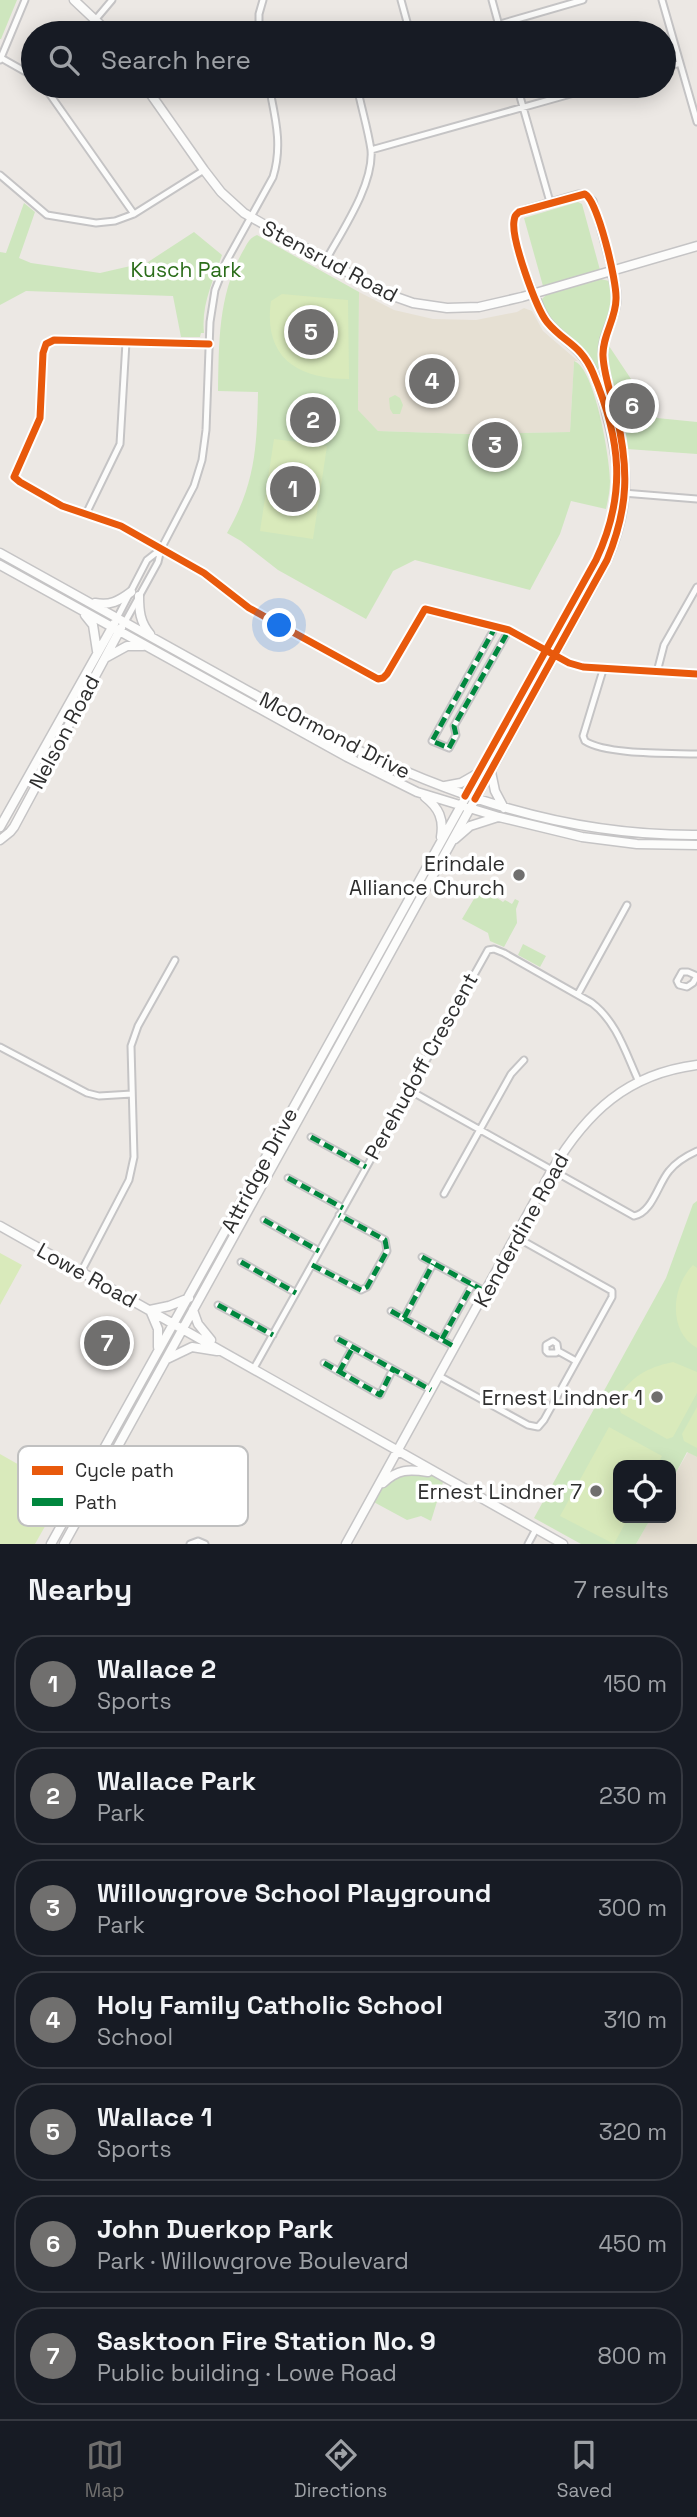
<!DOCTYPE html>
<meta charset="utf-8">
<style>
:root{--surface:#171b24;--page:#242831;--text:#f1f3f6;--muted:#9ea1a6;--line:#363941;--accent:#706f6e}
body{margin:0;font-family:"Space Grotesk",sans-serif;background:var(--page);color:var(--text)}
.controls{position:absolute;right:21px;bottom:21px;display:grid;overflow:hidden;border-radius:14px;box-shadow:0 4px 18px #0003}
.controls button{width:63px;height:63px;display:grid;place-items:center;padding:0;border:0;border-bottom:2px solid var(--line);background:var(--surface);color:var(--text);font:35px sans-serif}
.you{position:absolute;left:280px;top:626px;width:24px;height:24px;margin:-18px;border:5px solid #fff;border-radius:50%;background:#1a73e8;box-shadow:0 0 0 10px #1a73e833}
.badge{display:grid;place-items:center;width:46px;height:46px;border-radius:50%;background:var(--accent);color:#fff;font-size:23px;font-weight:700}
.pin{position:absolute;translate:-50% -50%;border:4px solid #fff;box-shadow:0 2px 7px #0006}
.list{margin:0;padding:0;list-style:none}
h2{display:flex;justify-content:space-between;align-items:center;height:91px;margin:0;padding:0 28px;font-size:30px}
h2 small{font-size:23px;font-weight:400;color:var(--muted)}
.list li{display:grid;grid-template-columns:46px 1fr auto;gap:21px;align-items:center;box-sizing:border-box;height:98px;margin:0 14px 14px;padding:0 14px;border:2px solid var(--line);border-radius:28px}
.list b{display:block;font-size:26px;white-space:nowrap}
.list p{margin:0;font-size:23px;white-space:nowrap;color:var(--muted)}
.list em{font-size:23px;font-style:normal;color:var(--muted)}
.icon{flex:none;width:38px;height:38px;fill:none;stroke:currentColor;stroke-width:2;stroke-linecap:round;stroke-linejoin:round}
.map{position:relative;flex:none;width:697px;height:1544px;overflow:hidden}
.search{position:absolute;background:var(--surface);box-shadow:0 4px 18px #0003;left:21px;right:21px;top:21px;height:77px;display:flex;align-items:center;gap:18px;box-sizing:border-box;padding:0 24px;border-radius:38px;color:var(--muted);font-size:26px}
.sheet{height:875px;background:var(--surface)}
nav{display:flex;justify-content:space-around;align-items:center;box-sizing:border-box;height:98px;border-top:2px solid var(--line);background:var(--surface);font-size:19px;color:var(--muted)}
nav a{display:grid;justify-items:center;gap:4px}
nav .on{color:var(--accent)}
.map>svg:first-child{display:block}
</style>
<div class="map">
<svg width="697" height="1544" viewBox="0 0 697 1544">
<rect width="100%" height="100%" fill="#ece8e4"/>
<path fill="#e6e0d3" d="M359,292l35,18 39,9 43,1 41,-8 7,-4 8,3 11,20 35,30h-4l-4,71 -103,2 -89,-3 -20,-20z
M688,1452l9,5v87h-61l15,-26h20v-36z"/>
<path fill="#cee6be" d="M0,0h17l-16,39h-1z
M578,202l4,2 18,66 -57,16 -19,-68z
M24,203l11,9 -16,46 12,5 69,10 48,-11 46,-30 28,23c-9,26 -21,50 -18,78h-3l-1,4h-19l-8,-41 -147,-5 -26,14v-53l6,1z
M257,235l102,57 -1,118 20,21 89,3 103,-2 4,-71c21,7 36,98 36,120 0,9 -2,19 -4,28l-35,-8 -11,33 -30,56 -115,-30 -22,11 -27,48 -88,-49 -37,-29 -14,-8c28,-49 30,-85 31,-141l-40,-1c1,-49 0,-96 25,-140 4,-7 6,-13 14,-16z
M601,279l8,2 4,17 -13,69 -3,3c-7,-7 -11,-16 -17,-23 -14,-16 -37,-24 -38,-48l4,-4z
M607,343l50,75 40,4v32l-70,-5 -19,-74z
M395,395l5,3 3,7 -3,9h-7l-3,-5 -1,-11z
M481,887l22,15 2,-2 7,4 3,-5 4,2 -3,8 1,14 -13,24 -14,-6 -2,-8 -26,-14z
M523,944l23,12 -6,11 -22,-12z
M697,1201v256l-10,-5 -16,30v-17h-53v53h33l-15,26h-55l-47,-26 132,-240 27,-74z
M432,1472l12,7 -13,42 -10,-5 -14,4 -37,-20 23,-26z"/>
<path fill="#d9eabb" d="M282,294l66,6 1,79c-52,0 -86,-22 -78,-78z
M274,439l53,7 -14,93 -53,-8z
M0,1253l22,12 -22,40z
M693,1265l4,3v80c-29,-16 -26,-61 -4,-83z
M673,1362l24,10v21l-24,44 -6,2 -46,-26 -5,-13c16,-24 30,-32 57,-38z
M697,1407v41l-13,-7 -2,-7z
M609,1427l53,29 -5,9h-39v53h10l-14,26 -54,-28z
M0,1454l65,37 -30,53h-35z"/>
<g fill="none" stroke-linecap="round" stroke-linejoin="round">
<defs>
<path id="street" d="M401,0l9,33
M492,0l9,33
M662,0l35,122
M96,19l16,-19
M246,27h12
M259,33v-19l4,-14
M469,33l114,-33
M1,58l32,18
M0,60l25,-60
M664,68l16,-5
M44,86l90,128
M517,86l33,116
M371,150l228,-64
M0,175l47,40 49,8 19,-2 19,-7 70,-44
M326,260c16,-29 48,-76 45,-110 -3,-21 -10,-43 -14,-64
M534,293c-9,-21 -25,-55 -19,-78l11,-6 52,-15h7l8,7 19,70
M209,344l-155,-4 -8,4 -3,9 -3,65 -26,59 6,5 42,24 59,20 83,47 45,35 129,71 5,-1 4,-4 38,-65 84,21 60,33 14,4 114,7
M623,493l74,6
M86,514l34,-70 6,-102
M117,618l30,-58 14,-11
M125,622l33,-60 3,-13 33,-63 8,-26 4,-30 4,-108 5,-32 11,-28 47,-85c10,-32 2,-60 -4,-91
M496,626l-64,115 17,7 7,-13 -2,-9 55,-96
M603,670l-20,66 2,5c22,14 85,12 112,13
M657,672l7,-27 33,-58
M697,976l-4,7 -6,4 -8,-2 -2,-4 5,-9h6l9,4
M578,994l49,-89
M0,1047l87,46 12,3 33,-2
M409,1090l225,126c18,-3 24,-32 35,-45 7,-9 17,-15 28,-20
M311,1137l55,30
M288,1178l55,30
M444,1194l67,-120 13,-14
M264,1220l55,31
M422,1257l64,35
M241,1262l55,31
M312,1265l49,25 6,-3 20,-36 -2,-11 -46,-25
M81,1272l48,-92 5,-23 -3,-111 7,-20 37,-66
M218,1305l55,30
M391,1311l64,36
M404,1318l29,-54
M338,1339l93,51
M442,1339l30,-54
M558,1351l-2,2h-8l-2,-2v-6l7,-4 4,3 1,7 18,10
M324,1363l56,32 13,-26
M254,1368l234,-418 6,-1 10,4 88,50c25,19 34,51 47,79
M339,1372l14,-25
M439,1376l89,49 10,2 6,-7 68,-123v-6l-96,-54
M190,1544l8,-3 7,3
M528,1544l8,-15"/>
<path id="secondary" d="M74,0l35,33
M145,86l59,84 17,22 23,21 138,79 31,11 34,5 32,-1 43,-10 175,-51
M0,553l333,185c117,58 231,98 364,97
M0,565l347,192 70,35 82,25 83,20 55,7 60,1
M139,596c0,15 1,26 11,38
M95,603c15,3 24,-2 36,-11
M85,615l8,10 4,26
M107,657l20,-11h16
M491,772l4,19 9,17
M445,786l16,-3 14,-8
M425,797c14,11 19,22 16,40
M0,827l114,-203
M455,839l15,-13 28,-9
M0,840l10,-8 4,-5 107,-199
M0,1226l563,318
M150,1310l8,19v18
M150,1310l19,-4 20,-8
M193,1310l5,14 13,16
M167,1359l25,-12 25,4
M383,1483c15,-14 26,-14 45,-11
M51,1544l496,-893c26,-48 69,-110 71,-165 0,-22 -4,-42 -9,-63 -4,-18 -10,-39 -18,-55 -11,-20 -26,-27 -40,-42 -9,-9 -13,-22 -17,-33
M64,1544l543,-984c23,-53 22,-93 8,-148 -4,-19 -12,-37 -12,-58 -1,-19 11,-33 13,-51 2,-11 -3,-22 -4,-32
M346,1544l206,-374c35,-58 75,-96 145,-105"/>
</defs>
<use href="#street" stroke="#c5c4c5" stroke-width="9"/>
<use href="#secondary" stroke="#c5c4c5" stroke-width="11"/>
<use href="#street" stroke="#fcfcfb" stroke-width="5"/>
<use href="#secondary" stroke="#fcfcfb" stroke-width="8"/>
<path stroke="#00873e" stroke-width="5" stroke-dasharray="10 5" stroke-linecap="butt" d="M496,626l-64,115 17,7 7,-13 -2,-9 55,-96
M311,1137l55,30
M288,1178l55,30
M264,1220l55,31
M422,1257l64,35
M241,1262l55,31
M312,1265l49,25 6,-3 20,-36 -2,-11 -46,-25
M218,1305l55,30
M391,1311l64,36
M404,1318l29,-54
M338,1339l93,51
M442,1339l30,-54
M324,1363l56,32 13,-26
M339,1372l14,-25"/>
<defs>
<path id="cycleway" d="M209,344l-155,-4 -8,4 -3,9 -3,65 -26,59 6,5 42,24 59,20 83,47 45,35 129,71 5,-1 4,-4 38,-65 84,21 60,33 14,4 114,7
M465,796l131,-236c31,-66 25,-120 -3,-187 -12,-29 -29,-30 -46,-51 -11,-14 -36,-83 -33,-101 1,-6 1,-5 5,-9l66,-18c13,7 32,88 31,105 0,20 -14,37 -13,57 1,20 8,38 13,57 13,55 13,94 -9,147l-132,239"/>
</defs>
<use href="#cycleway" stroke="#fff" stroke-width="11"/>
<use href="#cycleway" stroke="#e8590c" stroke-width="7"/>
</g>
<g fill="#706f6e" stroke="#fff" stroke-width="2.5">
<circle cx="519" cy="875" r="7"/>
<circle cx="657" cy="1397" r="7"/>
<circle cx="596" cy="1491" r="7"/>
</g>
<g text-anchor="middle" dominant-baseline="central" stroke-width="7" stroke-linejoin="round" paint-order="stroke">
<g font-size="21" fill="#2e2e2e" stroke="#fff">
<text transform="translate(330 261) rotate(28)">Stensrud Road</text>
<text transform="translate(64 732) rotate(-62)">Nelson Road</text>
<text transform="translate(335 735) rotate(27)">McOrmond Drive</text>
<text transform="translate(421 1066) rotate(-61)">Perehudoff Crescent</text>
<text transform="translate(259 1170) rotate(-62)">Attridge Drive</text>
<text transform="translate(521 1230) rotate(-61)">Kenderdine Road</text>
<text transform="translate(87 1275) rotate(29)">Lowe Road</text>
</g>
<g font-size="21" fill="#2c6e1b" stroke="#fff">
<text x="186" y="269">Kusch Park</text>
</g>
<g font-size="21" fill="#2e2e2e" stroke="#fff" text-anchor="end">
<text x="505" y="863">Erindale<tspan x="505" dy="24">Alliance Church</tspan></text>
<text x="643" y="1397">Ernest Lindner 1</text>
<text x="582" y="1491">Ernest Lindner 7</text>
</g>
</g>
<rect x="18" y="1446" width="230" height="80" rx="10" fill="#fff" stroke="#c0c0c0" stroke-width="2"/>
<rect x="32" y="1466" width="31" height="9" fill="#e8590c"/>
<rect x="32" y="1498" width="31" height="8" fill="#00873e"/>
<g font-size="19" fill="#2e2e2e">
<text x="75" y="1477">Cycle path</text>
<text x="75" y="1509">Path</text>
</g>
</svg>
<div class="controls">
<button><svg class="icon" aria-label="locate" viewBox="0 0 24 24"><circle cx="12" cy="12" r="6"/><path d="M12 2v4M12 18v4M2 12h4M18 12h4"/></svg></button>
</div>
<div class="you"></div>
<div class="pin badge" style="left:293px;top:489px">1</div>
<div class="pin badge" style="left:313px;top:420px">2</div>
<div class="pin badge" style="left:495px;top:445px">3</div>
<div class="pin badge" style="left:432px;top:381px">4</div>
<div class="pin badge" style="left:311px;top:332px">5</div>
<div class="pin badge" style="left:632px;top:406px">6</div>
<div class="pin badge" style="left:107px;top:1343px">7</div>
<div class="search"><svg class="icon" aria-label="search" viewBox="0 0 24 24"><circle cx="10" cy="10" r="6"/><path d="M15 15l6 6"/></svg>Search here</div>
</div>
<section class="sheet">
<h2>Nearby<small>7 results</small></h2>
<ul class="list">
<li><span class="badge">1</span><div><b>Wallace 2</b><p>Sports</p></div><em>150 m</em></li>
<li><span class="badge">2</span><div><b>Wallace Park</b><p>Park</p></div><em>230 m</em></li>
<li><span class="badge">3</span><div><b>Willowgrove School Playground</b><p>Park</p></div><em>300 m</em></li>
<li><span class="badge">4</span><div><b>Holy Family Catholic School</b><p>School</p></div><em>310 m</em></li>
<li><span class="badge">5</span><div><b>Wallace 1</b><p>Sports</p></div><em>320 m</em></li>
<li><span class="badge">6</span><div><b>John Duerkop Park</b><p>Park · Willowgrove Boulevard</p></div><em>450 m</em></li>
<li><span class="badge">7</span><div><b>Sasktoon Fire Station No. 9</b><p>Public building · Lowe Road</p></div><em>800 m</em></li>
</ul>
</section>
<nav>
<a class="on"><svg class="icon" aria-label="map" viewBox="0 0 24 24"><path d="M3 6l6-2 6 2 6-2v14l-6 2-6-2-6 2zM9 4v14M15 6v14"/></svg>Map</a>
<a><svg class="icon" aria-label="directions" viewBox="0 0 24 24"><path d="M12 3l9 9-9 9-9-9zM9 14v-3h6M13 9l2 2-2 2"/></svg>Directions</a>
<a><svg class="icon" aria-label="saved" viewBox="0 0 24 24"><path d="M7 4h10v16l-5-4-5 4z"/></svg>Saved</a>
</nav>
